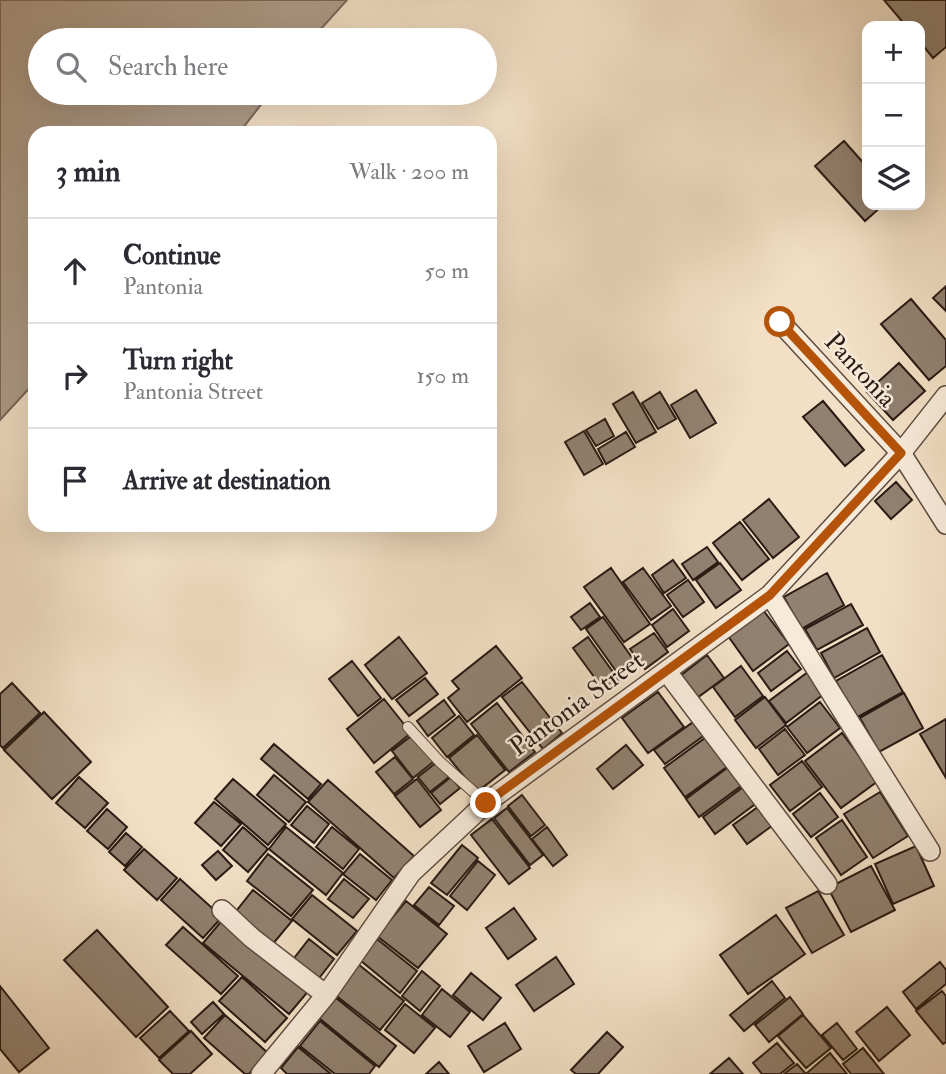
<!DOCTYPE html>
<meta charset="utf-8">
<style>
:root{--surface:#fff;--page:#f2f2f3;--text:#2b2b33;--muted:#7c7c81;--line:#e1e1e2}
body{margin:0;font-family:"IM FELL Double Pica",serif;background:var(--page);color:var(--text)}
.controls{position:absolute;right:21px;top:21px;display:grid;overflow:hidden;border-radius:14px;box-shadow:0 7px 28px #0002}
.controls button{width:63px;height:63px;display:grid;place-items:center;padding:0;border:0;border-bottom:2px solid var(--line);background:var(--surface);color:var(--text);font:35px sans-serif}
.stop{position:absolute;width:21px;height:21px;margin:-16px;border:5px solid #b45309;border-radius:50%;background:#fff}
.stop.end{background:#b45309;border-color:#fff;box-shadow:0 2px 7px #0008}
.list{margin:0;padding:0;list-style:none}
h2{display:flex;justify-content:space-between;align-items:center;height:91px;margin:0;padding:0 28px;font-size:30px}
h2 small{font-size:23px;font-weight:400;color:var(--muted)}
.list li{display:grid;grid-template-columns:46px 1fr auto;gap:21px;align-items:center;box-sizing:border-box;height:105px;padding:0 28px;border-top:2px solid var(--line)}
.list b{display:block;font-size:26px;white-space:nowrap}
.list p{margin:0;font-size:23px;white-space:nowrap;color:var(--muted)}
.list em{font-size:23px;font-style:normal;color:var(--muted)}
.icon{flex:none;width:38px;height:38px;fill:none;stroke:currentColor;stroke-width:2;stroke-linecap:round;stroke-linejoin:round}
.map{position:relative;flex:none;width:946px;height:1074px;overflow:hidden}
.search{position:absolute;background:var(--surface);box-shadow:0 7px 28px #0002;left:28px;top:28px;width:469px;height:77px;display:flex;align-items:center;gap:18px;box-sizing:border-box;padding:0 24px;border-radius:38px;color:var(--muted);font-size:26px}
.panel{position:absolute;background:var(--surface);box-shadow:0 7px 28px #0002;left:28px;top:126px;width:469px;height:406px;border-radius:21px}
.map>svg:first-child{display:block}
</style>
<div class="map">
<svg width="946" height="1074" viewBox="0 0 946 1074">
<rect width="100%" height="100%" fill="#f2dfc5"/>
<filter id="stains"><feTurbulence type="fractalNoise" baseFrequency=".00286" numOctaves="4"/><feColorMatrix values="0 0 0 0 .2 0 0 0 0 .09 0 0 0 0 .02 0 0 0 .5 -.17"/></filter>
<radialGradient id="worn" r=".72"><stop offset=".6" stop-color="#630" stop-opacity="0"/><stop offset="1" stop-color="#630" stop-opacity=".3"/></radialGradient>
<path fill="#ae9c89" stroke="#7a685a" stroke-width="2" d="M0,0h347l-36,40h-271v53h230l-31,40h-204v249l-35,38z"/>
<path fill="#928170" stroke="#2b1b14" stroke-width="2" d="M884,0h62v47l-13,11 -13,-16v-16h-14z
M844,141l23,26v38h16l-18,16 -50,-55z
M946,286v25l-13,-13z
M911,299l35,41v26l-17,14 -48,-56z
M899,363l26,28 -32,29 -26,-28z
M696,390l20,33 -26,15 -19,-33z
M633,392l23,40 -20,11 -23,-39z
M660,392l16,27 -18,10 -16,-26z
M823,401l41,49 -19,16 -42,-49z
M605,419l9,17 -18,10 -10,-16z
M584,431l19,33 -19,11 -19,-33z
M626,432l9,15 -29,17 -8,-15z
M896,482l16,18 -21,19 -16,-18z
M769,499l30,38 -26,21 -30,-38z
M740,522l29,37 -27,21 -29,-37z
M707,547l11,15 -25,18 -11,-16z
M673,560l13,18 -22,15 -12,-18z
M720,563l21,27 -25,18 -20,-28z
M611,568l39,56 -26,18 -40,-55z
M643,568l28,38 -20,14 -28,-38z
M827,573l17,32 -43,24 -17,-32z
M688,580l16,22 -21,15 -16,-22z
M590,603l10,14 -19,13 -10,-13z
M851,604l12,21 -46,25 -12,-21z
M673,609l16,22 -22,16 -15,-22z
M763,610l26,34 -36,27 -25,-35z
M603,617l35,49 -17,12 -35,-49z
M867,628l13,24 -46,26 -13,-25z
M654,633l14,19 -23,17 -15,-20z
M399,637l28,36 -35,26 -27,-34z
M588,637l32,45 -15,10 -32,-44z
M496,646l26,32 -55,44 -19,-24 11,-9 -7,-8z
M787,651l14,18 -30,22 -13,-18z
M707,655l17,23 -27,20 -17,-22z
M882,655l21,37 -47,26 -20,-37z
M352,661l29,37 -23,18 -29,-37z
M741,666l22,30 -28,21 -22,-30z
M808,672l16,22 -38,29 -17,-22z
M425,678l13,16 -29,22 -13,-16z
M522,682l40,51 -19,16 -41,-52z
M12,683l28,30 -37,35 -3,-3v-51z
M658,692l26,35 -36,26 -26,-35z
M904,693l19,35 -44,24 -19,-34z
M765,697l21,28 -30,23 -21,-28z
M384,699l27,34 -37,30 -27,-34z
M444,700l11,15 -27,21 -11,-15z
M820,702l20,26 -33,25 -20,-26z
M497,703l38,49 -26,20 -38,-48z
M44,712l47,50 -39,37 -48,-49z
M459,716l15,19 -27,22 -15,-19z
M946,719v59l-26,-44z
M696,720l10,14 -41,30 -11,-14z
M785,729l20,26 -27,20 -19,-26z
M415,733l22,26 -24,19 -21,-27z
M842,733l36,48 -37,27 -36,-47z
M477,735l28,35 -28,22 -28,-34z
M709,735l22,29 -46,33 -21,-29z
M274,744l47,40 -13,15 -47,-40z
M626,745l17,20 -30,24 -16,-20z
M395,757l18,22 -19,15 -18,-22z
M802,761l20,26 -32,24 -20,-26z
M437,762l12,15 -19,15 -12,-15z
M731,765l14,18 -46,34 -13,-18z
M274,775l32,27 -17,20 -32,-27z
M79,777l29,26 -23,25 -29,-25z
M451,777l9,11 -20,16 -9,-11z
M233,779l53,45 -18,21 -53,-46z
M417,779l24,31 -21,17 -25,-31z
M328,780l86,76 -20,22 -86,-76z
M746,785l12,17 -43,32 -12,-17z
M880,792l28,44 -35,22 -29,-44z
M820,793l18,24 -27,20 -18,-23z
M522,795l23,30 -14,11 -23,-30z
M214,802l27,22 -20,22 -26,-23z
M762,804l14,19 -29,21 -14,-19z
M307,806l22,18 -15,19 -23,-18z
M507,808l36,47 -13,10 -36,-47z
M107,809l20,18 -19,22 -21,-18z
M492,819l38,49 -21,16 -38,-49z
M842,820l25,37 -26,18 -25,-37z
M243,827l25,22 -20,23 -25,-22z
M286,827l57,46 -17,22 -57,-46z
M332,827l27,22 -16,20 -27,-22z
M547,827l20,28 -14,11 -21,-27z
M126,833l16,14 -17,19 -16,-14z
M462,845l16,13 -31,37 -16,-12z
M916,846l18,40 -41,18 -18,-40z
M144,849l33,29 -20,22 -33,-30z
M218,851l14,15 -16,14 -14,-15z
M268,854l45,36 -22,26 -44,-35z
M360,854l32,26 -16,20 -33,-26z
M478,861l17,14 -28,35 -17,-14z
M871,866l24,44 -44,22 -23,-44z
M180,879l42,38 -19,21 -42,-38z
M344,879l25,20 -16,19 -25,-19z
M429,887l25,19 -15,19 -25,-20z
M253,890l39,31 -20,24 -39,-30z
M818,891l26,44 -32,18 -26,-45z
M312,895l45,36 -20,24 -45,-36z
M406,901l41,33 -29,34 -41,-32z
M514,908l22,31 -28,20 -22,-31z
M776,915l29,39 -57,40 -28,-39z
M225,917l86,71 -22,26 -86,-71z
M183,927l55,49 -17,18 -55,-49z
M97,930l71,77 -32,30 -72,-77z
M309,939l25,20 -18,23 -25,-20z
M377,939l40,32 -17,22 -40,-33z
M556,957l18,27 -40,27 -18,-26z
M940,962l6,8v14l-30,25 -13,-17z
M358,964l46,37 -24,29 -46,-36z
M422,971l18,15 -20,25 -18,-15z
M471,973l30,25 -18,22 -30,-25z
M242,977l45,41 -22,24 -46,-41z
M772,981l13,17 -41,33 -14,-16z
M0,986l49,62 -30,24 -19,-23z
M442,989l28,23 -20,25 -28,-22z
M942,991l4,5v46l-3,2 -27,-33z
M790,997l13,17 -34,28 -14,-17z
M336,998l60,48 -17,21 -60,-49z
M213,1002l11,12 -22,20 -11,-12z
M405,1004l30,24 -21,25 -29,-23z
M887,1007l23,28 -31,26 -23,-29z
M170,1011l19,20 -30,27 -19,-20z
M225,1015l43,38 -19,21h-4l-41,-36z
M803,1015l28,33 -25,20 -28,-32z
M320,1021l55,45 -6,8h-34l-35,-28z
M505,1023l16,26 -37,23 -16,-26z
M837,1023l20,26 -14,11 -21,-25z
M191,1031l21,23 -22,20h-17l-14,-14z
M607,1032l16,15 -25,27h-22l-5,-4z
M777,1043l17,20 -14,11h-18l-9,-11z
M298,1047l33,27h-44l-6,-6z
M863,1048l21,26h-33l-8,-10z
M830,1053l17,21h-39l-1,-1z
M729,1058l14,16h-33z
M439,1062l10,12h-23z
M797,1064l9,10h-22z"/>
<g fill="none" stroke-linecap="round" stroke-linejoin="round">
<defs>
<path id="lane" d="M408,727l32,35 46,41"/>
<path id="street" d="M780,322l121,131 45,71
M770,595l160,256
M667,672l160,212
M222,910l30,28 74,57
M261,1074l65,-79 85,-122 75,-70 284,-208 131,-142 45,-57"/>
</defs>
<use href="#lane" stroke="#5d4c40" stroke-width="12"/>
<use href="#street" stroke="#5d4c40" stroke-width="22"/>
<use href="#lane" stroke="#f7ead9" stroke-width="10"/>
<use href="#street" stroke="#f7ead9" stroke-width="19"/>
</g>
<g fill="none" stroke-linecap="round" stroke-linejoin="round">
<path stroke="#b45309" stroke-width="9" d="M486,803l284,-208 131,-142 -121,-131"/>
</g>
<g text-anchor="middle" dominant-baseline="central" stroke-width="5" stroke-linejoin="round" paint-order="stroke">
<g font-size="26" fill="#2b1b14" stroke="#f7ead9">
<text transform="translate(860 370) rotate(47)">Pantonia</text>
<text transform="translate(577 704) rotate(-36)">Pantonia Street</text>
</g>
</g>
<rect width="100%" height="100%" filter="url(#stains)"/>
<rect width="100%" height="100%" fill="url(#worn)"/>
</svg>
<div class="controls">
<button>+</button>
<button>−</button>
<button><svg class="icon" aria-label="layers" viewBox="0 0 24 24"><path d="M12 4l9 5-9 5-9-5zM3 14l9 5 9-5"/></svg></button>
</div>
<div class="stop" style="left:780px;top:322px"></div>
<div class="stop end" style="left:486px;top:803px"></div>
<div class="search"><svg class="icon" aria-label="search" viewBox="0 0 24 24"><circle cx="10" cy="10" r="6"/><path d="M15 15l6 6"/></svg>Search here</div>
<section class="panel">
<h2>3 min<small>Walk · 200 m</small></h2>
<ul class="list">
<li><svg class="icon" aria-label="ahead" viewBox="0 0 24 24"><path d="M12 20V5M6 11l6-6 6 6"/></svg><div><b>Continue</b><p>Pantonia</p></div><em>50 m</em></li>
<li><svg class="icon" aria-label="right" viewBox="0 0 24 24"><path d="M7 20v-9h11M14 6l5 5-5 5"/></svg><div><b>Turn right</b><p>Pantonia Street</p></div><em>150 m</em></li>
<li><svg class="icon" aria-label="arrive" viewBox="0 0 24 24"><path d="M6 21V4h12l-3 4 3 4H6"/></svg><div><b>Arrive at destination</b></div></li>
</ul>
</section>
</div>
